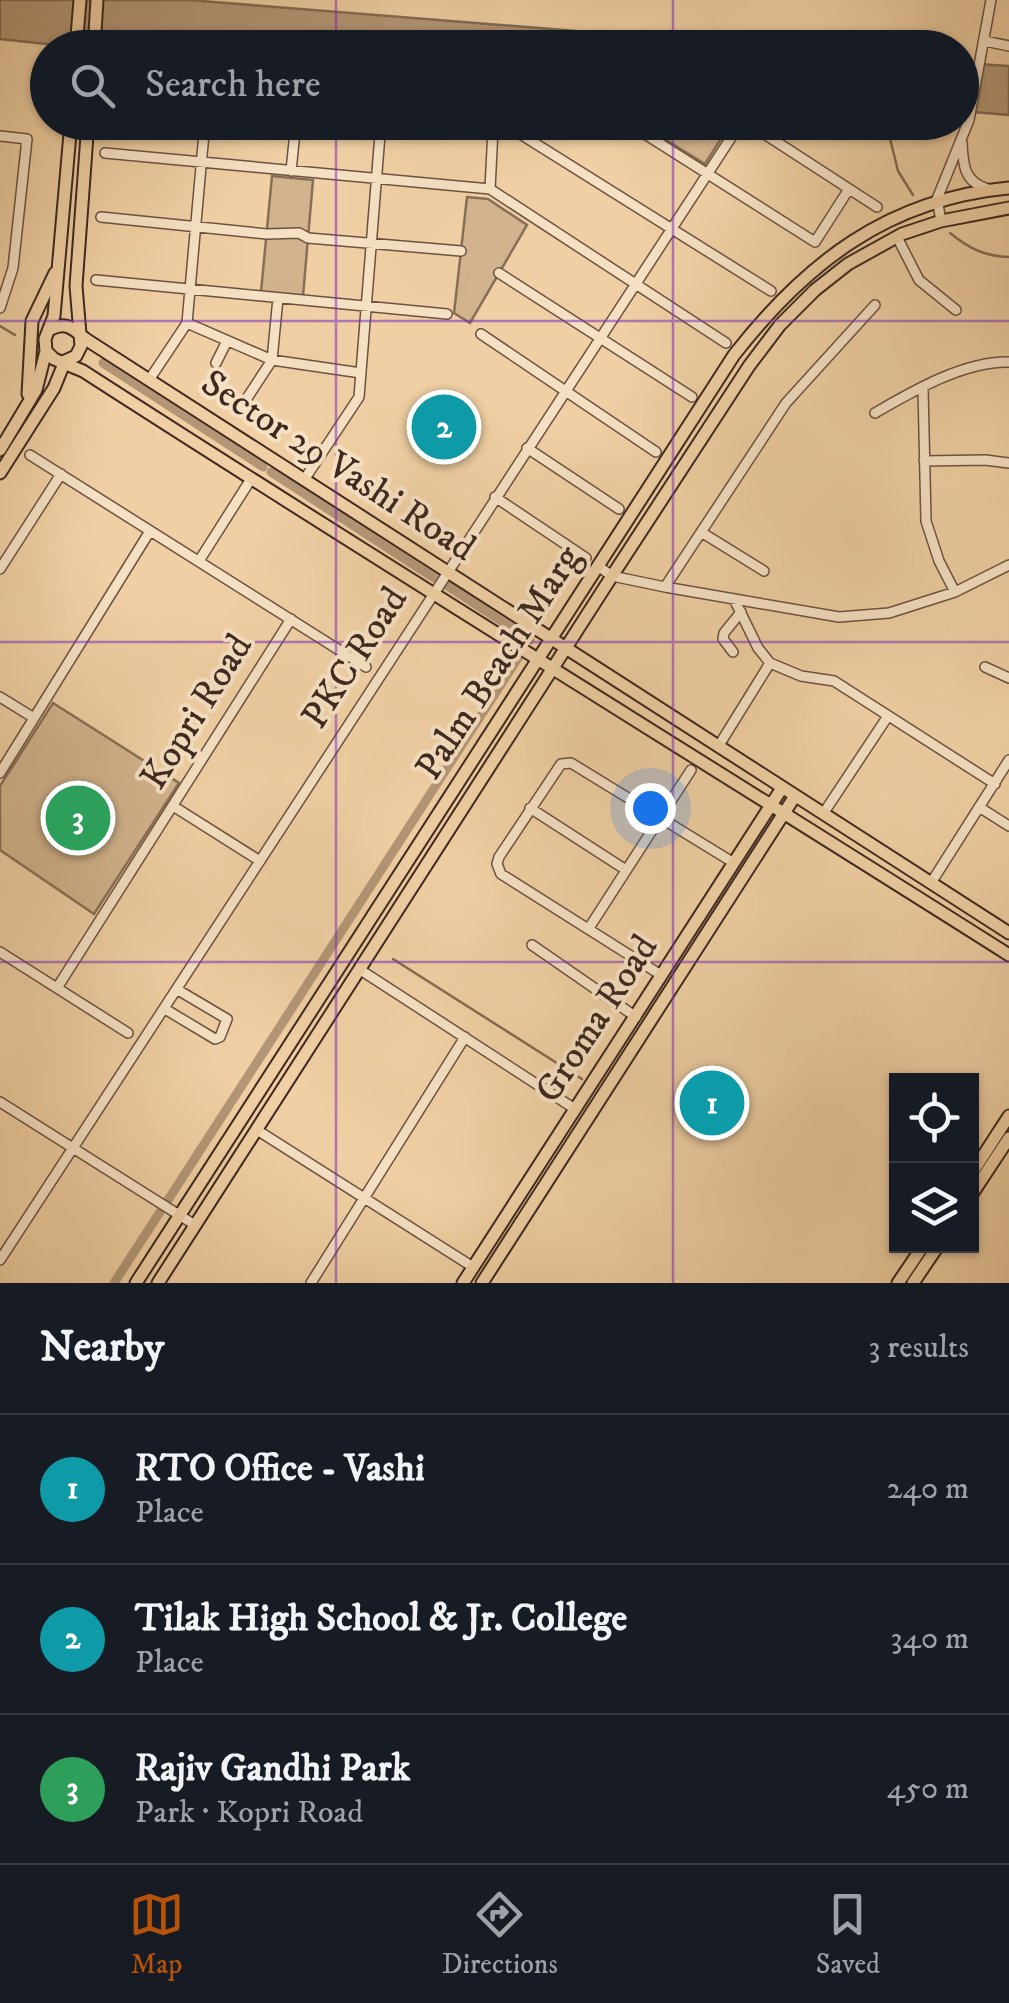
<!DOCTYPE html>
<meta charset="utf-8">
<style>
:root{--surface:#171b24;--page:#242831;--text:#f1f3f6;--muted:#9ea1a6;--line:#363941;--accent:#b45309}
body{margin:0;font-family:"IM FELL DW Pica",serif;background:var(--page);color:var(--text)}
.controls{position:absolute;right:30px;bottom:30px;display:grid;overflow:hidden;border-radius:0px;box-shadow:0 2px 8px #0004}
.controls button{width:90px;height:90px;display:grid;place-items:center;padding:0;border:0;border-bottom:2px solid var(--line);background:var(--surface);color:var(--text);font:50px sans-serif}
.you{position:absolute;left:650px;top:808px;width:35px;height:35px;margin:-25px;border:8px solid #fff;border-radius:50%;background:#1a73e8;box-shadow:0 0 0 15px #1a73e833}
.badge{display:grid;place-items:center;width:65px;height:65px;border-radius:50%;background:var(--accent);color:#fff;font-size:32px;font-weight:700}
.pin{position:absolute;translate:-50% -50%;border:5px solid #fff;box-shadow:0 2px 10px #0006}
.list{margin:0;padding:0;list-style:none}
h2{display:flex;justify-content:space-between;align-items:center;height:130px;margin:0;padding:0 40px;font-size:42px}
h2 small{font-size:32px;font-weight:400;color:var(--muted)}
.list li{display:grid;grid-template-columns:65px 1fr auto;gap:30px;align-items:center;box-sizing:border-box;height:150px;padding:0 40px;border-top:2px solid var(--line)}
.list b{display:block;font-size:38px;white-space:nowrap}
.list p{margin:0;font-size:32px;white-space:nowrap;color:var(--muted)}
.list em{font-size:32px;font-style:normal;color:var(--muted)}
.icon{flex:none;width:55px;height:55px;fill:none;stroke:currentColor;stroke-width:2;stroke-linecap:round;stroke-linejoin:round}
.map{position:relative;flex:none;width:1009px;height:1283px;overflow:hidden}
.search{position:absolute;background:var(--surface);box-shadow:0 2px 8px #0004;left:30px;right:30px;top:30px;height:110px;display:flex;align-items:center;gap:25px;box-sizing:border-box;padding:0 35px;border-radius:55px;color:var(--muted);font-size:38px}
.sheet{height:580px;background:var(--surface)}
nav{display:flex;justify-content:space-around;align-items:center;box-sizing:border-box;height:140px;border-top:2px solid var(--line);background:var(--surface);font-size:28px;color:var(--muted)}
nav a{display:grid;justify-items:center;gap:5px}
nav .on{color:var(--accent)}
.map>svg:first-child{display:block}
</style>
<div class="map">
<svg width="1009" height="1283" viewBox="0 0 1009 1283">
<rect width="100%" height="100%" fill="#efcfa3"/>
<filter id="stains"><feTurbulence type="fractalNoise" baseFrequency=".002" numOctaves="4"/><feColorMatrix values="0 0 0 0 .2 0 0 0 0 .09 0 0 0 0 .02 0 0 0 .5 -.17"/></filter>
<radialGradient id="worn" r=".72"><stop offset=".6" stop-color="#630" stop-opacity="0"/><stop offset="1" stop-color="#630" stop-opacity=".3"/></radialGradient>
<path fill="#d1b38d" stroke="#886e56" stroke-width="2.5" d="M655,123v-1l76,1 -26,41 -55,-34z
M272,176l41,4 -10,116 -42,-4z
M467,197l21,2 39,26 -57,98 -16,-10z
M53,703l126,80 -85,131 -94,-64v-64z"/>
<path fill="#b39676" stroke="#846a53" stroke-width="2.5" d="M0,0h189l586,47 -692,1 -83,-9z
M962,63l47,3v49l-47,-4z"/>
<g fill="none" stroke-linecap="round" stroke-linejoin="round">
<path stroke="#846a53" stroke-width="2.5" d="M886,122l12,49 15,24
M950,233c20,16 34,23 59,24
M0,326l15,9
M393,959l189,120"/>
<path stroke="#b39676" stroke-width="9" d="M103,363l160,104
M271,472l163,106
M446,585l84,55
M168,1200l352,-545
M114,1283l46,-71"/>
<defs>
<path id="minor" d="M985,41l24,5
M427,122l90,10 254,159
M626,122l189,120 34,-53
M0,136l27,3 -14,129 -13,40
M962,143c1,22 2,39 26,46
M105,153l385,36 236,154
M291,171l5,-49
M490,189l3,-60
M101,217l166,17 32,-1 9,5 153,13
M941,221l-4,-22 32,-79 22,-120
M897,237l22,43 37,30
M499,273l193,124
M96,280l351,34
M187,323l85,37 89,13
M481,334l175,118
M216,363l11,-22
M149,380l38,-57 18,-201
M923,388l3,133 13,40 16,31
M238,412l34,-52 6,-62
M875,413c38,-22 89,-52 134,-51
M527,448l92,61
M30,455l336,212
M924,461l61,-1 24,3
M304,480l55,-83 22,-275
M495,497l91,61
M701,532l63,39
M199,561l52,-82
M598,566l14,10 53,11 174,30 50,-4 66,-21 54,-27
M0,569l61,-95
M665,587l121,-184 89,-98
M734,599l24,49 12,15 31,13 33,5 161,103
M733,652l-10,-13 1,-6 17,-21
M985,667l24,11
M0,697l34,21
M718,747l52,-84
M0,773l150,-242
M173,806l87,55
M979,807l30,19
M530,808l96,62
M823,814l65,-98
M931,883l78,-123
M589,928l102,-158
M532,945l104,72
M0,952l128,81
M359,969l216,140
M661,975l-160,-101 -4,-10 2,-7 62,-93 10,-1 163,100
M57,988l234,-369
M165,1009l50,30 5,-2 7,-18 -49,-29
M0,1102l195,123
M257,1130l216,137
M0,1260l738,-1133 11,-3 128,83
M311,1283l154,-246"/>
<path id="major" d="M76,48l4,-48
M94,48l3,-48
M51,329c16,-9 24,2 36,11l922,593
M46,351l8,8 29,12c307,198 618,389 926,584
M65,361l11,-5 5,-10 -5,-60 12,-164
M28,394l4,-73 23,-48
M0,450l36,-60 10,-39 -1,-12 9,-23 17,-194
M0,473l54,-85 11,-27
M972,1173l37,-57
M972,1194l37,-56
M136,1283l598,-928c72,-92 154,-156 275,-167
M158,1283l454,-707 137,-210 31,-41 35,-35 33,-26 54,-30 39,-13 68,-13
M463,1283l319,-495
M482,1283l313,-487
M898,1283l25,-37
M913,1283l25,-37"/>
</defs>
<use href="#minor" stroke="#6a5240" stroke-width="12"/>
<use href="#major" stroke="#3e281f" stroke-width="15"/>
<use href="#minor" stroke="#f5e0c3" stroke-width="9"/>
<use href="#major" stroke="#efcfa3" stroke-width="11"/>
</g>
<path fill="none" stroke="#7b2cbf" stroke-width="2.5" stroke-opacity="0.55" d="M336,0v48M673,0v48M336,122v1161M673,122v1161M0,321h1009M0,642h1009M0,962h1009"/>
<g text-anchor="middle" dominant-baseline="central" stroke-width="8" stroke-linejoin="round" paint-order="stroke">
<g font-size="38" fill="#3e281f" stroke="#f5e0c3">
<text transform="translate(338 466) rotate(33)">Sector 29 Vashi Road</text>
<text transform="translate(355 658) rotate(-57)">PKC Road</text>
<text transform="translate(499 663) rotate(-57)">Palm Beach Marg</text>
<text transform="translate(197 712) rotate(-58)">Kopri Road</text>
<text transform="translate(597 1019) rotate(-57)">Groma Road</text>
</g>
</g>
<rect width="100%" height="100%" filter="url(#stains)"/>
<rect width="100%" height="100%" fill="url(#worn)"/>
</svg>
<div class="controls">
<button><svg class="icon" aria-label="locate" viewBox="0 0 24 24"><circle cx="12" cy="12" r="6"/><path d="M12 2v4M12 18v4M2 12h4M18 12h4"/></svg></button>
<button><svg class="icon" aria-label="layers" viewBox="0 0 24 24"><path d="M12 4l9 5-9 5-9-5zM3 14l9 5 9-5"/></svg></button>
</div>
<div class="you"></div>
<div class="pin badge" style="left:712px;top:1103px;background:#0f9aa8">1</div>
<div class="pin badge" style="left:444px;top:427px;background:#0f9aa8">2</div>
<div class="pin badge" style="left:78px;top:818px;background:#2e9e5b">3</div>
<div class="search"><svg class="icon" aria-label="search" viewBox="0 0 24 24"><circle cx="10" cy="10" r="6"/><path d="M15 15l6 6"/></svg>Search here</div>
</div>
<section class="sheet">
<h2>Nearby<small>3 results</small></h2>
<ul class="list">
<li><span class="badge" style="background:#0f9aa8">1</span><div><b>RTO Office - Vashi</b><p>Place</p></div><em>240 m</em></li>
<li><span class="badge" style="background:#0f9aa8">2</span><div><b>Tilak High School &amp; Jr. College</b><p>Place</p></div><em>340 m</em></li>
<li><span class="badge" style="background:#2e9e5b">3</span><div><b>Rajiv Gandhi Park</b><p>Park · Kopri Road</p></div><em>450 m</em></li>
</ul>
</section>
<nav>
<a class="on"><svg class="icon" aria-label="map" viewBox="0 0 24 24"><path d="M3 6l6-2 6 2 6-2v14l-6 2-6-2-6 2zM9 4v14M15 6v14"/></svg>Map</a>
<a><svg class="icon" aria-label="directions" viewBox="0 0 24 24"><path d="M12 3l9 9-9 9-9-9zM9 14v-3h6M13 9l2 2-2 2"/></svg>Directions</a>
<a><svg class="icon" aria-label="saved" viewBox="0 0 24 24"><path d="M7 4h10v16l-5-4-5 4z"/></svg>Saved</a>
</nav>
